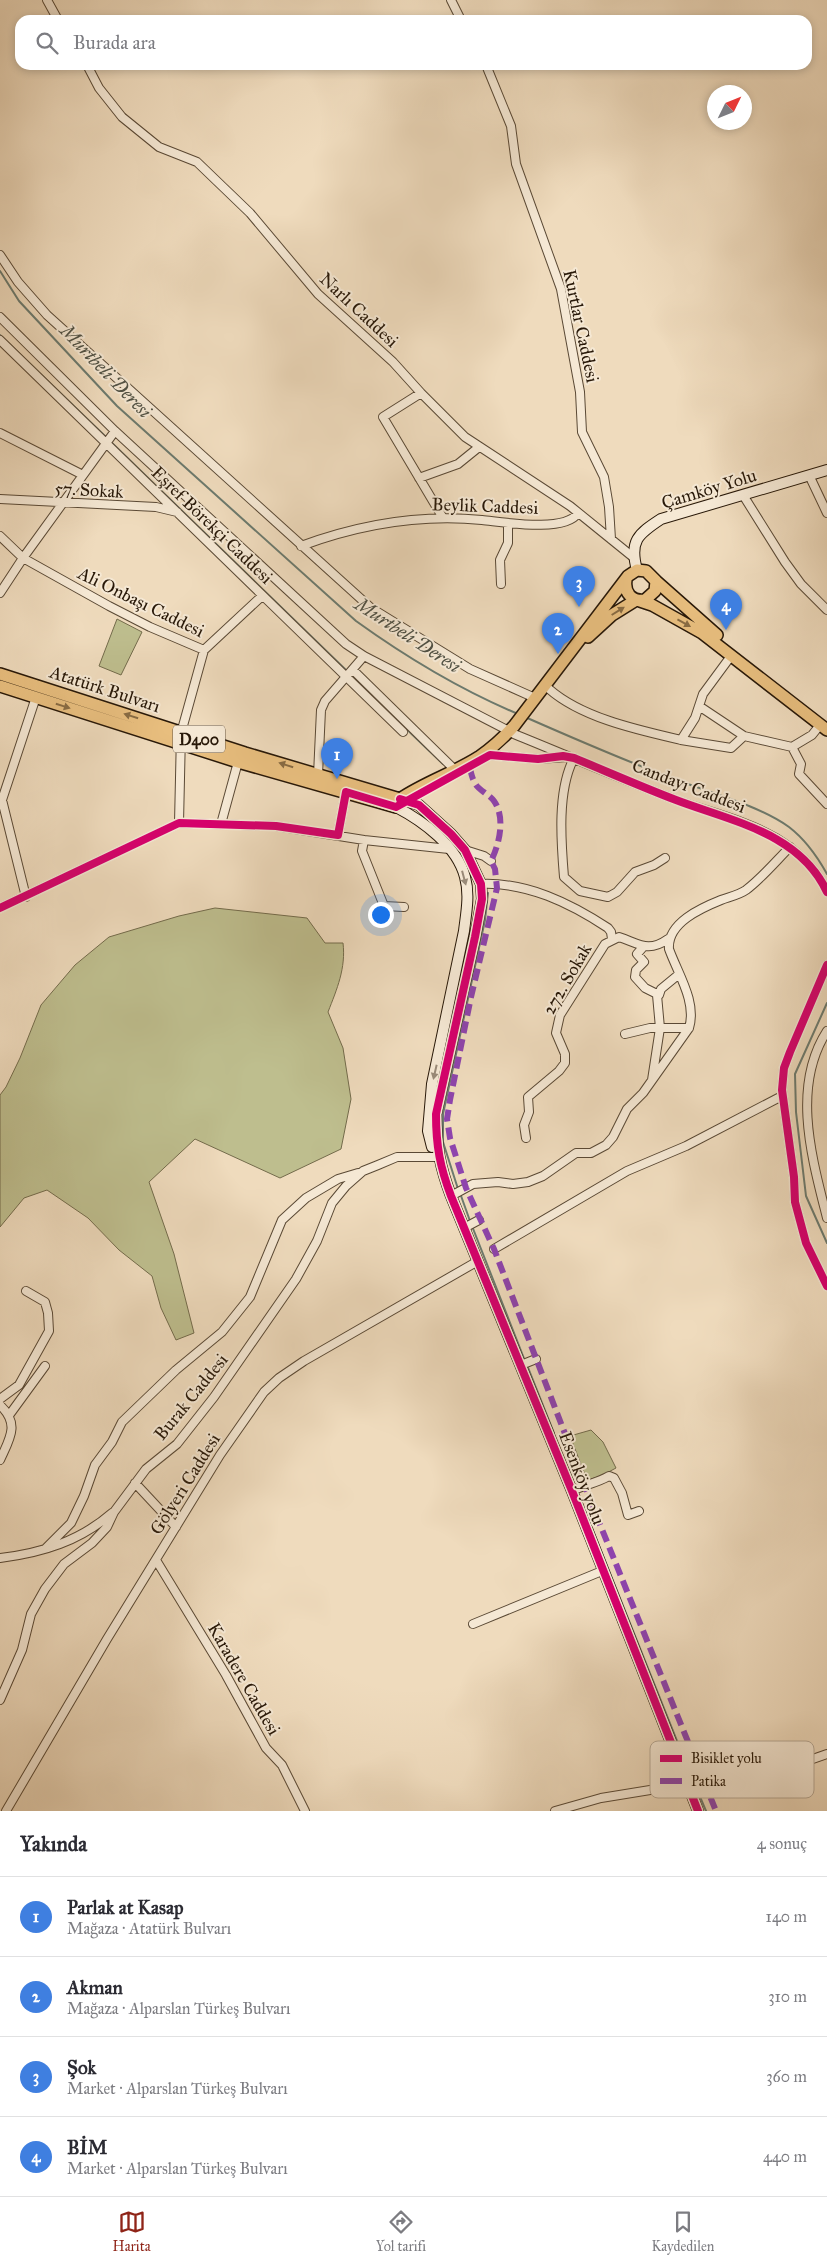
<!DOCTYPE html>
<html lang="tr">
<meta charset="utf-8">
<style>
:root{--surface:#fff;--page:#f2f2f3;--text:#2b2b33;--muted:#7c7c81;--line:#e1e1e2;--accent:#8f2418}
body{margin:0;font-family:"IM FELL Great Primer",serif;background:var(--page);color:var(--text)}
.compass{position:absolute;left:707px;top:85px;width:45px;height:45px;border-radius:50%;background:var(--surface);box-shadow:0 2px 8px #0003;rotate:47deg}
.you{position:absolute;left:380px;top:914px;width:18px;height:18px;margin:-12px;border:4px solid #fff;border-radius:50%;background:#1a73e8;box-shadow:0 0 0 8px #1a73e833}
.badge{display:grid;place-items:center;width:32px;height:32px;border-radius:50%;background:var(--accent);color:#fff;font-size:16px;font-weight:700}
.pin{position:absolute;translate:-50% -41px;filter:drop-shadow(0 1px 2px #0008)}
.pin::after{content:'';position:absolute;top:26px;width:18px;height:15px;background:inherit;clip-path:polygon(0 0,100% 0,50% 100%)}
.list{margin:0;padding:0;list-style:none}
h2{display:flex;justify-content:space-between;align-items:center;height:65px;margin:0;padding:0 20px;font-size:21px}
h2 small{font-size:16px;font-weight:400;color:var(--muted)}
.list li{display:grid;grid-template-columns:32px 1fr auto;gap:15px;align-items:center;box-sizing:border-box;height:80px;padding:0 20px;border-top:1px solid var(--line)}
.list b{display:block;font-size:19px;white-space:nowrap}
.list p{margin:0;font-size:16px;white-space:nowrap;color:var(--muted)}
.list em{font-size:16px;font-style:normal;color:var(--muted)}
.icon{flex:none;width:28px;height:28px;fill:none;stroke:currentColor;stroke-width:2;stroke-linecap:round;stroke-linejoin:round}
.map{position:relative;flex:none;width:827px;height:1811px;overflow:hidden}
.search{position:absolute;background:var(--surface);box-shadow:0 2px 8px #0003;left:15px;right:15px;top:15px;height:55px;display:flex;align-items:center;gap:12px;box-sizing:border-box;padding:0 18px;border-radius:15px;color:var(--muted);font-size:19px}
.sheet{height:385px;background:var(--surface)}
nav{display:flex;justify-content:space-around;align-items:center;box-sizing:border-box;height:70px;border-top:1px solid var(--line);background:var(--surface);font-size:14px;color:var(--muted)}
nav a{display:grid;justify-items:center;gap:2px}
nav .on{color:var(--accent)}
.map>svg:first-child{display:block}
</style>
<div class="map">
<svg width="827" height="1811" viewBox="0 0 827 1811">
<rect width="100%" height="100%" fill="#efdbbd"/>
<filter id="stains"><feTurbulence type="fractalNoise" baseFrequency=".004" numOctaves="4"/><feColorMatrix values="0 0 0 0 .2 0 0 0 0 .09 0 0 0 0 .02 0 0 0 .5 -.17"/></filter>
<radialGradient id="worn" r=".72"><stop offset=".6" stop-color="#630" stop-opacity="0"/><stop offset="1" stop-color="#630" stop-opacity=".3"/></radialGradient>
<path fill="#bebe8e" stroke="#736b4b" d="M117,619l25,13 -21,43 -22,-9z
M215,908l92,10 18,25h18c3,25 -6,46 -15,69l15,36 8,51 -10,50 -61,29 -85,-39 -46,43 25,72 20,79 -18,7 -15,-32 -9,-32 -33,-26 -31,-32 -41,-28 -23,8 -24,29v-132l6,-8 14,-29 21,-53 34,-40 34,-28 70,-21z
M591,1430l12,12 13,26 -15,8 -14,4 -17,-44z"/>
<g fill="none" stroke-linecap="round" stroke-linejoin="round">
<path stroke="#6c7a6e" stroke-width="2" d="M0,271l19,30 98,105 239,215c50,36 105,69 162,93
M0,335l108,104
M111,442l237,230
M351,676l92,88
M525,717c50,22 100,44 152,63 34,13 83,26 112,47 17,13 28,29 38,47
M827,1003l-32,71 1,38 10,84 21,47
M458,1189l-15,-47v-28l42,-194 3,-27
M460,1193l10,28
M472,1226l53,135
M527,1365l27,68
M592,1528l101,253
M695,1785l11,26"/>
<defs>
<path id="street" d="M47,0l11,20
M451,0l10,20
M87,65l12,23 23,29 37,30 38,15 53,51 68,81 75,68 28,31 44,44 105,69 63,51
M486,65l25,61 5,38 45,125 19,103 2,40 22,45 5,30 2,32
M0,255l18,27 29,33 324,293 99,61 65,29
M0,317l115,114 231,213 18,12 145,75
M0,340l403,392
M421,393l-38,24 60,101
M0,433l83,42
M809,475l18,38
M419,478l39,-14 21,-17
M743,495l42,67 16,22 26,26
M0,499l156,8 21,5
M0,536l23,22 86,48 41,21 54,23 58,-54
M301,546c57,-21 120,-32 181,-26 21,2 83,13 96,-7
M501,584l-1,-24 8,-17v-20
M0,593l23,-35 92,-127
M353,670l102,100
M549,689c33,29 89,41 132,51l14,-22 8,-24 28,-38
M699,706l45,30 48,11 20,-12 8,-10
M514,734c54,22 108,45 162,66 33,12 69,20 100,38 21,13 41,31 51,54
M681,740l50,8 13,-12
M792,747l9,17 -2,10 28,30
M490,755l48,4 29,-2
M574,758c-17,32 -13,83 -10,119l16,14 28,6 9,-5 18,-20 19,-7 11,-7
M318,775l3,-65 4,-9 39,-45
M179,823l2,-90 23,-83
M221,824l17,-62
M338,835l8,-43
M364,840l-2,11 22,55 20,1
M465,850l19,6 7,5
M481,884c46,-2 89,19 127,44l3,4 1,7
M26,897l-24,-97 34,-103
M0,908l179,-85 97,3 88,14 85,9
M644,946l-7,8 7,8 -8,8 -1,7 10,11 14,7 2,-6 17,-14
M827,965l-37,87 -6,16 -2,22 12,87 1,25 11,41 21,43
M827,1031c-36,56 -15,127 0,187
M625,1034l25,-6h39
M652,1080l8,-52 -3,-33
M526,1138l-2,-13 5,-13 -1,-15 31,-26 6,-8v-9l-9,-21 4,-18 45,-71 14,-7c21,7 29,16 49,2
M451,1196l22,-12 25,-2 15,2 15,-2 15,-6 33,-23h15l15,-8 7,-8 14,-28 16,-16 46,-65c8,-26 -11,-54 -20,-79 -2,-26 32,-41 52,-49 8,-3 18,-5 25,-10 16,-12 30,-29 44,-43
M464,1228l15,-8
M494,1249l133,-78 59,-25 96,-50
M521,1365l15,-6
M0,1399l19,-14 30,-54 -1,-18 -3,-11 -19,-11
M0,1405c20,19 10,33 0,55
M10,1414l35,-48
M135,1483l41,44
M572,1491c12,-6 25,-8 37,-15l5,2 8,15 6,22 11,-4
M46,1548l25,-25 13,-27 11,-31 17,-23 10,-20 54,-52 46,-38 28,-35 32,-77 24,-22 32,-19 20,-6
M0,1558c42,-5 80,-17 112,-45
M156,1560l70,115 40,73 16,17 23,46
M473,1624l129,-53
M0,1700l22,-50 9,-36 14,-25 19,-25 28,-21 15,-16 7,-15 32,-43 31,-25 37,-47 82,-118 21,-38 15,-38 14,-17 17,-15 15,-6 19,-8h41
M6,1811l101,-172 113,-184 44,-63 15,-14 25,-17 174,-100
M555,1811l46,-13 86,-14 59,-5 24,-5 57,-20"/>
<path id="secondary" d="M637,570c-8,-29 1,-36 24,-51l166,-49
M401,799l18,6 32,29 14,16 16,34 1,15 -7,38 -39,177c0,32 4,53 15,82l121,295 126,320
M396,807c27,14 61,39 69,70 5,18 1,37 -1,54l-32,153 -4,47 4,16"/>
<path id="primary" d="M656,581l61,54
M640,601l12,4 50,28 125,97
M588,637l24,-22 24,-15
M0,674l245,79 155,46c25,-17 54,-26 79,-42 13,-9 25,-20 35,-31l114,-150 9,-6 9,1 10,10 -1,10 -10,9c-13,2 -21,-7 -19,-20
M0,686l238,76 158,45 14,-8"/>
</defs>
<use href="#street" stroke="#5a4935" stroke-width="10"/>
<use href="#secondary" stroke="#281808" stroke-width="12"/>
<use href="#primary" stroke="#281808" stroke-width="14"/>
<use href="#street" stroke="#f5e8d4" stroke-width="8"/>
<use href="#secondary" stroke="#f5e8d4" stroke-width="10"/>
<use href="#primary" stroke="#e8be7e" stroke-width="11"/>
<path stroke="#8e44ad" stroke-width="6" stroke-dasharray="12 6" stroke-linecap="butt" d="M470,768c1,5 2,10 5,15 3,7 14,11 19,18 12,17 5,44 -3,60l4,8 2,19 -26,109 -21,103 -3,19 3,19 16,50 28,61 103,268 119,294"/>
<defs>
<path id="cycleway" d="M400,799l19,6 32,29 14,16 16,34 1,15 -7,38 -39,177c0,32 4,53 15,82l121,295 126,320
M0,908l179,-85 97,3 62,9 8,-43 50,15 94,-52 48,4 25,-3 11,2c34,14 68,29 102,42 55,21 124,33 151,92
M827,965l-37,87 -6,16 -2,22 12,87 1,25 11,41 21,43"/>
</defs>
<use href="#cycleway" stroke="#f5e8d4" stroke-width="11"/>
<use href="#cycleway" stroke="#d6006c" stroke-width="8"/>
</g>
<defs><path id="oneway-solid" d="M-6-.8H1V-3.2L6.5 0L1 3.2V.8H-6Z" transform="scale(1.25)"/></defs>
<g fill="#886b43">
<use href="#oneway-solid" transform="translate(618 611) rotate(-32)"/>
<use href="#oneway-solid" transform="translate(684 623) rotate(29)"/>
<use href="#oneway-solid" transform="translate(63 706) rotate(17)"/>
<use href="#oneway-solid" transform="translate(131 716) rotate(-162)"/>
<use href="#oneway-solid" transform="translate(286 765) rotate(-163)"/>
</g>
<g fill="#998a78">
<use href="#oneway-solid" transform="translate(464 878) rotate(75)"/>
<use href="#oneway-solid" transform="translate(435 1072) rotate(103)"/>
</g>
<g text-anchor="middle" dominant-baseline="central" stroke-width="4" stroke-linejoin="round" paint-order="stroke">
<rect fill="#f5e8d4" stroke="#665645" stroke-width="1" x="173" y="725.5" width="52" height="27" rx="4"/>
<g font-size="16" font-weight="bold" fill="#281808">
<text x="199" y="739">D400</text>
</g>
<g font-size="18" fill="#281808" stroke="#f5e8d4">
<text transform="translate(359 310) rotate(43)">Narlı Caddesi</text>
<text transform="translate(581 326) rotate(78)">Kurtlar Caddesi</text>
<text transform="translate(709 489) rotate(-17)">Çamköy Yolu</text>
<text transform="translate(89 490) rotate(3)">57. Sokak</text>
<text transform="translate(485 506) rotate(2)">Beylik Caddesi</text>
<text transform="translate(212 525) rotate(44)">Eşref Börekçi Caddesi</text>
<text transform="translate(141 602) rotate(26)">Ali Onbaşı Caddesi</text>
<text transform="translate(105 689) rotate(18)">Atatürk Bulvarı</text>
<text transform="translate(689 786) rotate(21)">Candayı Caddesi</text>
<text transform="translate(567 979) rotate(-60)">272. Sokak</text>
<text transform="translate(191 1397) rotate(-51)">Burak Caddesi</text>
<text transform="translate(582 1478) rotate(69)">Esenköy yolu</text>
<text transform="translate(185 1484) rotate(-58)">Gölyeri Caddesi</text>
<text transform="translate(244 1679) rotate(60)">Karadere Caddesi</text>
</g>
<g font-size="19" font-style="italic" fill="#505144" stroke="#f5e8d4">
<text transform="translate(106 371) rotate(46)">Murtbeli Deresi</text>
<text transform="translate(408 635) rotate(33)">Murtbeli Deresi</text>
</g>
</g>
<rect x="650" y="1741" width="164" height="57" rx="8" fill="#f5e8d4" stroke="#b8aa97" stroke-width="1"/>
<rect x="660" y="1755" width="22" height="7" fill="#d6006c"/>
<rect x="660" y="1778" width="22" height="6" fill="#8e44ad"/>
<g font-size="14" fill="#281808">
<text x="691" y="1763">Bisiklet yolu</text>
<text x="691" y="1786">Patika</text>
</g>
<rect width="100%" height="100%" filter="url(#stains)"/>
<rect width="100%" height="100%" fill="url(#worn)"/>
</svg>
<svg class="compass" viewBox="-18 -18 36 36"><path d="M0-13l5 13h-10z" fill="#e53935"/><path d="M0 13l5-13h-10z" fill="#7c7c81"/></svg>
<div class="you"></div>
<div class="pin badge" style="left:337px;top:779px;background:#3f7fe0">1</div>
<div class="pin badge" style="left:558px;top:654px;background:#3f7fe0">2</div>
<div class="pin badge" style="left:579px;top:607px;background:#3f7fe0">3</div>
<div class="pin badge" style="left:726px;top:630px;background:#3f7fe0">4</div>
<div class="search"><svg class="icon" aria-label="search" viewBox="0 0 24 24"><circle cx="10" cy="10" r="6"/><path d="M15 15l6 6"/></svg>Burada ara</div>
</div>
<section class="sheet">
<h2>Yakında<small>4 sonuç</small></h2>
<ul class="list">
<li><span class="badge" style="background:#3f7fe0">1</span><div><b>Parlak at Kasap</b><p>Mağaza · Atatürk Bulvarı</p></div><em>140 m</em></li>
<li><span class="badge" style="background:#3f7fe0">2</span><div><b>Akman</b><p>Mağaza · Alparslan Türkeş Bulvarı</p></div><em>310 m</em></li>
<li><span class="badge" style="background:#3f7fe0">3</span><div><b>Şok</b><p>Market · Alparslan Türkeş Bulvarı</p></div><em>360 m</em></li>
<li><span class="badge" style="background:#3f7fe0">4</span><div><b>BİM</b><p>Market · Alparslan Türkeş Bulvarı</p></div><em>440 m</em></li>
</ul>
</section>
<nav>
<a class="on"><svg class="icon" aria-label="map" viewBox="0 0 24 24"><path d="M3 6l6-2 6 2 6-2v14l-6 2-6-2-6 2zM9 4v14M15 6v14"/></svg>Harita</a>
<a><svg class="icon" aria-label="directions" viewBox="0 0 24 24"><path d="M12 3l9 9-9 9-9-9zM9 14v-3h6M13 9l2 2-2 2"/></svg>Yol tarifi</a>
<a><svg class="icon" aria-label="saved" viewBox="0 0 24 24"><path d="M7 4h10v16l-5-4-5 4z"/></svg>Kaydedilen</a>
</nav>
